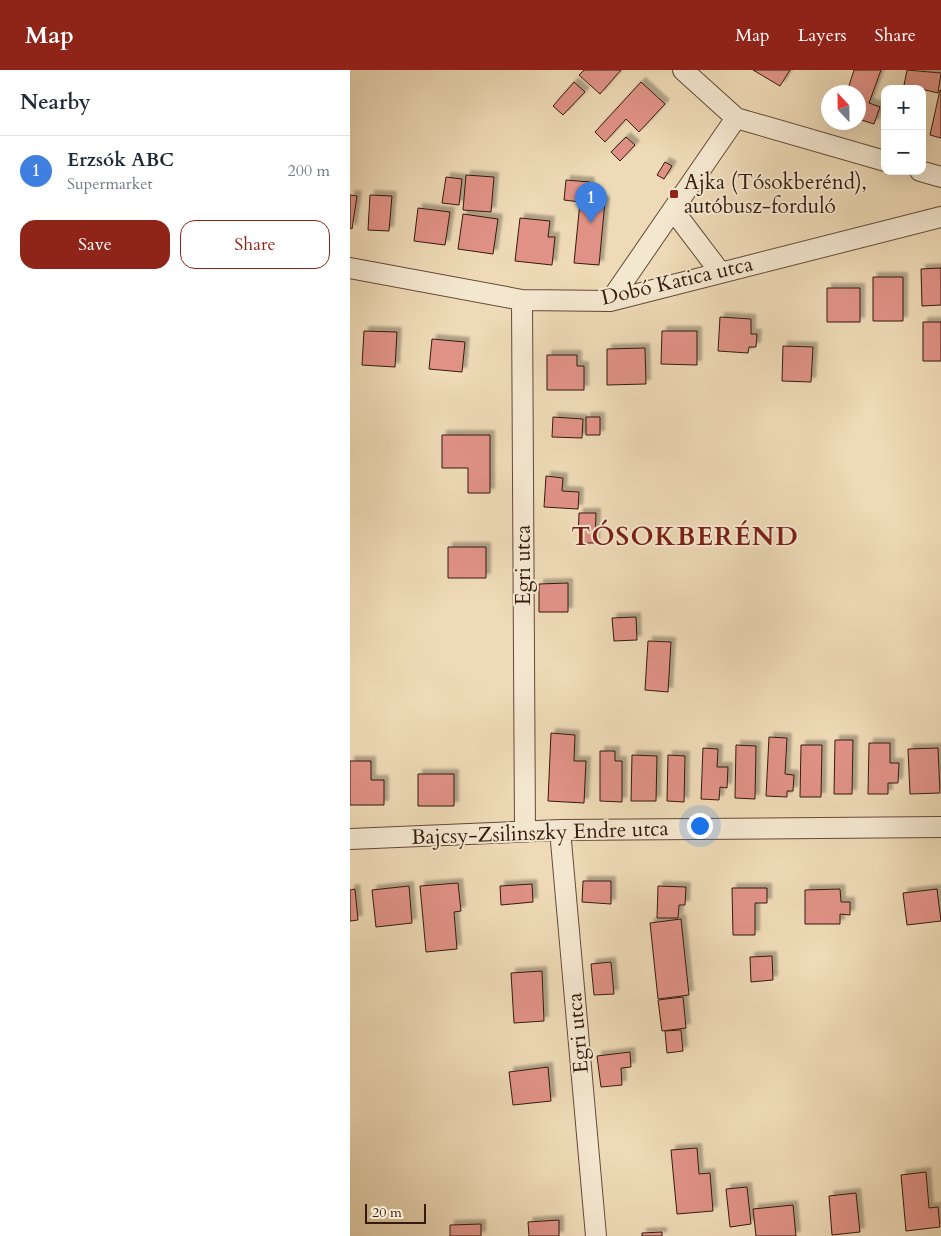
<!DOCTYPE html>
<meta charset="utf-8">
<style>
:root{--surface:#fff;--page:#f6f6f7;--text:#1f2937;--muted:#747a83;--line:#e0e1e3;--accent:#8f2418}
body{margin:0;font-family:Cardo,serif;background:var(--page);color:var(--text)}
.controls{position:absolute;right:15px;top:15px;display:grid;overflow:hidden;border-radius:10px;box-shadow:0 5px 20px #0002}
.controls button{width:45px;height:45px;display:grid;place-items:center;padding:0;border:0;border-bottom:1px solid var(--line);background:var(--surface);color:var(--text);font:25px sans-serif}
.compass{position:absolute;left:471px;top:15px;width:45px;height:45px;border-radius:50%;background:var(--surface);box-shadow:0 5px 20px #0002;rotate:338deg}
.scale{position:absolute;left:15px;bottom:12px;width:61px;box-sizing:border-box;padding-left:5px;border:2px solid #351a0e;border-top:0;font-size:14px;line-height:18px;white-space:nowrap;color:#351a0e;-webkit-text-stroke:4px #f4e7d0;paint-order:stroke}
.you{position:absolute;left:349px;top:755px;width:18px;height:18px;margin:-12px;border:4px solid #fff;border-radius:50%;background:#1a73e8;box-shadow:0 0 0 8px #1a73e833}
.badge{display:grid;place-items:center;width:32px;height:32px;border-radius:50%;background:var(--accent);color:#fff;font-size:16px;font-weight:700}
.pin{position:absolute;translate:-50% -41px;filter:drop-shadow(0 1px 2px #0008)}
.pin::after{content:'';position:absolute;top:26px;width:18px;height:15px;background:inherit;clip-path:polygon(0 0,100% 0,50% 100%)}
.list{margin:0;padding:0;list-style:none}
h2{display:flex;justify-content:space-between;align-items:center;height:65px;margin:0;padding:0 20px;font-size:21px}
h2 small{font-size:16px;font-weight:400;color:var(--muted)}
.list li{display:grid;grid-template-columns:32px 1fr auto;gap:15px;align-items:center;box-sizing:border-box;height:70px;padding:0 20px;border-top:1px solid var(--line)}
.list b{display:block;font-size:19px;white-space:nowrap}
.list p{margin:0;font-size:16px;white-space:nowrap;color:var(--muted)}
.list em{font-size:16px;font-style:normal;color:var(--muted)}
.actions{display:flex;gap:10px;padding:15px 20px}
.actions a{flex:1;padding:11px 0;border:1px solid var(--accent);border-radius:15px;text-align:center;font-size:18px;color:var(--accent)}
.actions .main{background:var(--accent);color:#fff}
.map{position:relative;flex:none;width:591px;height:1166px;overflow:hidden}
header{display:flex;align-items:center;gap:30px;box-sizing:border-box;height:70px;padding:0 25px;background:var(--accent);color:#fff}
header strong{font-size:24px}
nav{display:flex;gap:28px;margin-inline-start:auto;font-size:18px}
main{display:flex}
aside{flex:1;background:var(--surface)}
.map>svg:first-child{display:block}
</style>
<header>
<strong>Map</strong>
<nav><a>Map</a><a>Layers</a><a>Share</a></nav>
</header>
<main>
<aside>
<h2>Nearby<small></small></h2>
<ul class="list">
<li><span class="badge" style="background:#3f7fe0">1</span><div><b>Erzsók ABC</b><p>Supermarket</p></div><em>200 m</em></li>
</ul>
<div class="actions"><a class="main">Save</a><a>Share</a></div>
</aside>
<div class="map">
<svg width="591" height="1166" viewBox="0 0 591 1166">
<defs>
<filter id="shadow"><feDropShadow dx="4.5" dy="-4.5" stdDeviation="1" flood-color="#0004"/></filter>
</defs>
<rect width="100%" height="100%" fill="#eedab6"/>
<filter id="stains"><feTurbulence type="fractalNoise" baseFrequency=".004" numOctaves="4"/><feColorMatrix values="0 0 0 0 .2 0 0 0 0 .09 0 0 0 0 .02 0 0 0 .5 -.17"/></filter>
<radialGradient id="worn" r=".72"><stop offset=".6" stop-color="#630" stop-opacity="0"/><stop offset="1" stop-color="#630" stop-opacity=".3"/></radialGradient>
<path fill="#e09286" stroke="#351a0e" filter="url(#shadow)" d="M234,0h37l-21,24 -21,-19z
M403,0h37l-10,16z
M504,0h27l-12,33 11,4 -6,17 -16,-5v-27h-11z
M557,0l34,3 -3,20 -34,-8z
M224,12l11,10 -22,23 -10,-9z
M291,12l24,22 -26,28 -13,-13 -21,23 -10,-10z
M590,20h1v48l-11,-3z
M276,67l9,8 -15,16 -9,-9z
M315,92l7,4 -8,13 -7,-4z
M116,105l28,2 -3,35 -28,-2z
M96,107l16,2 -3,26 -17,-2z
M216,110l24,2 -2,17 17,2 -6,64 -25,-2 6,-61 -16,-2z
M0,125l7,1 -5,33 -2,-1z
M20,125l22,1 -3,35 -21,-1z
M68,138l32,4 -5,33 -31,-4z
M113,144l35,5 -5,35 -35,-5z
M170,148l30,3 -2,16h7l-3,28 -37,-4z
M591,198v37l-19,1 -1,-37z
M523,207h30v44h-30z
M477,218h33v34h-33z
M370,247l31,2v15h6l-1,13h-7l-1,6 -30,-2z
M573,252h18v39h-18z
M14,261l33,1 -2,35 -33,-2z
M312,261h35v34l-36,-1z
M82,269l33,3 -3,30 -33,-3z
M433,276l30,1 -2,35 -29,-1z
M295,278l1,36 -39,1v-36z
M197,285h30v11h7v24h-37z
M203,347l30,2 -1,19 -30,-1z
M236,347h14v18h-14z
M92,365h48v58h-22v-25h-26z
M196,406l17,2 -1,13 17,1 -1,17 -34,-2z
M229,443h17l-1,30h-17z
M98,477h38v31h-38z
M218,513v29h-29v-28z
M286,547l1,23 -23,1 -2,-23z
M298,571l23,1 -3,50 -23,-2z
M201,663l24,2 -1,26h12l-2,42 -36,-2z
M419,667l18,1 -2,36 9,1 -1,16h-6v6l-21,-1z
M485,670h18l-1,54h-18z
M519,673h21v20h9l-1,20h-10v11h-20z
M386,675l20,1 -1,53 -20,-1z
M451,675h21l-1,52h-21z
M353,678l15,1 -1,18h11l-1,21 -7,-1 -1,13 -18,-1z
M588,678l2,45 -30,1 -2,-45z
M250,681h15v10h7v41l-22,-1z
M282,685l25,1 -1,45h-25z
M318,685l17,1 -1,46 -17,-1z
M0,691h21v19h13v25h-34z
M68,704h36v32h-36z
M233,811h28v23l-29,-2z
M108,813l3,28 -7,1 3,37 -31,3 -6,-66z
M182,814l1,18 -32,3 -1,-19z
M59,816l3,37 -36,4 -4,-37z
M308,816l28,1 -1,18h-6l-1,13h-21z
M382,818h35v15h-12v32h-22z
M5,819l3,31 -8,1v-31z
M490,819l1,13h9v13l-10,-1v10h-35v-34z
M587,819l4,32 -34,4 -4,-32z
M331,849l8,76 -31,4 -8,-76z
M422,886l1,24 -22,2 -1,-25z
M261,892l3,32 -20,1 -3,-31z
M192,901l2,50 -30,2 -3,-50z
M333,927l3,31 -24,3 -4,-31z
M331,960l2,21 -16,2 -2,-22z
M280,982l1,15 -10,1 1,17 -21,2 -4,-31z
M198,997l3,34 -38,4 -4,-33z
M347,1078l2,26 11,-1 3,38 -36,3 -6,-64z
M576,1102l3,36 9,-1 2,20 -34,4 -5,-56z
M397,1117l4,37 -21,3 -4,-38z
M506,1123l4,39 -28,3 -3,-39z
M443,1135l3,31h-40l-3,-27z
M209,1150v16h-30l-1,-14z
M131,1154v12h-31v-11z
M312,1162v4h-20v-3z"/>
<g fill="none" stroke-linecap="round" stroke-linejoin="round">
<defs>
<path id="minor" d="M333,0l53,48 149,43
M570,101l21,6
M323,140l47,62
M0,198l172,32 88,1 331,-84
M172,230l3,531
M260,231l126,-183
M210,760l36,406
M0,769l210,-9 381,-3"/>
</defs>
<use href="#minor" stroke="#634a38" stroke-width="22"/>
<use href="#minor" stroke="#f4e7d0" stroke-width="20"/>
</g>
<rect fill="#8f2418" stroke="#f4e7d0" stroke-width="2" x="319" y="119" width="10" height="10" rx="2.5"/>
<g text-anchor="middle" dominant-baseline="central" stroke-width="4" stroke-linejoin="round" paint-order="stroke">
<g font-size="21" fill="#351a0e" stroke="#f4e7d0" text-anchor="start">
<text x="334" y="112">Ajka (Tósokberénd),<tspan x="334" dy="24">autóbusz-forduló</tspan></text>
</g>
<g font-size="21" fill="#351a0e" stroke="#f4e7d0">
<text transform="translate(327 211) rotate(-13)">Dobó Katica utca</text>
<text transform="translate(173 495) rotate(-90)">Egri utca</text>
<text transform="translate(190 763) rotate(-2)">Bajcsy-Zsilinszky Endre utca</text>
<text transform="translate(228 963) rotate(-95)">Egri utca</text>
</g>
<g font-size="26" font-weight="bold" letter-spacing="1" fill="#7a1f14" stroke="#f4e7d0">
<text x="335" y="466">TÓSOKBERÉND</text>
</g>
</g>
<rect width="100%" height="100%" filter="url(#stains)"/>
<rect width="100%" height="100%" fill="url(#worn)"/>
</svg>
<div class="controls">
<button>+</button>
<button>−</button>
</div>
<svg class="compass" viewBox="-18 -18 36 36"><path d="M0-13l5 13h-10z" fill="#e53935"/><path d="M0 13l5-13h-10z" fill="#747a83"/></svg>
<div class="scale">20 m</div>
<div class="you"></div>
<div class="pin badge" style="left:241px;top:153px;background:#3f7fe0">1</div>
</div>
</main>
